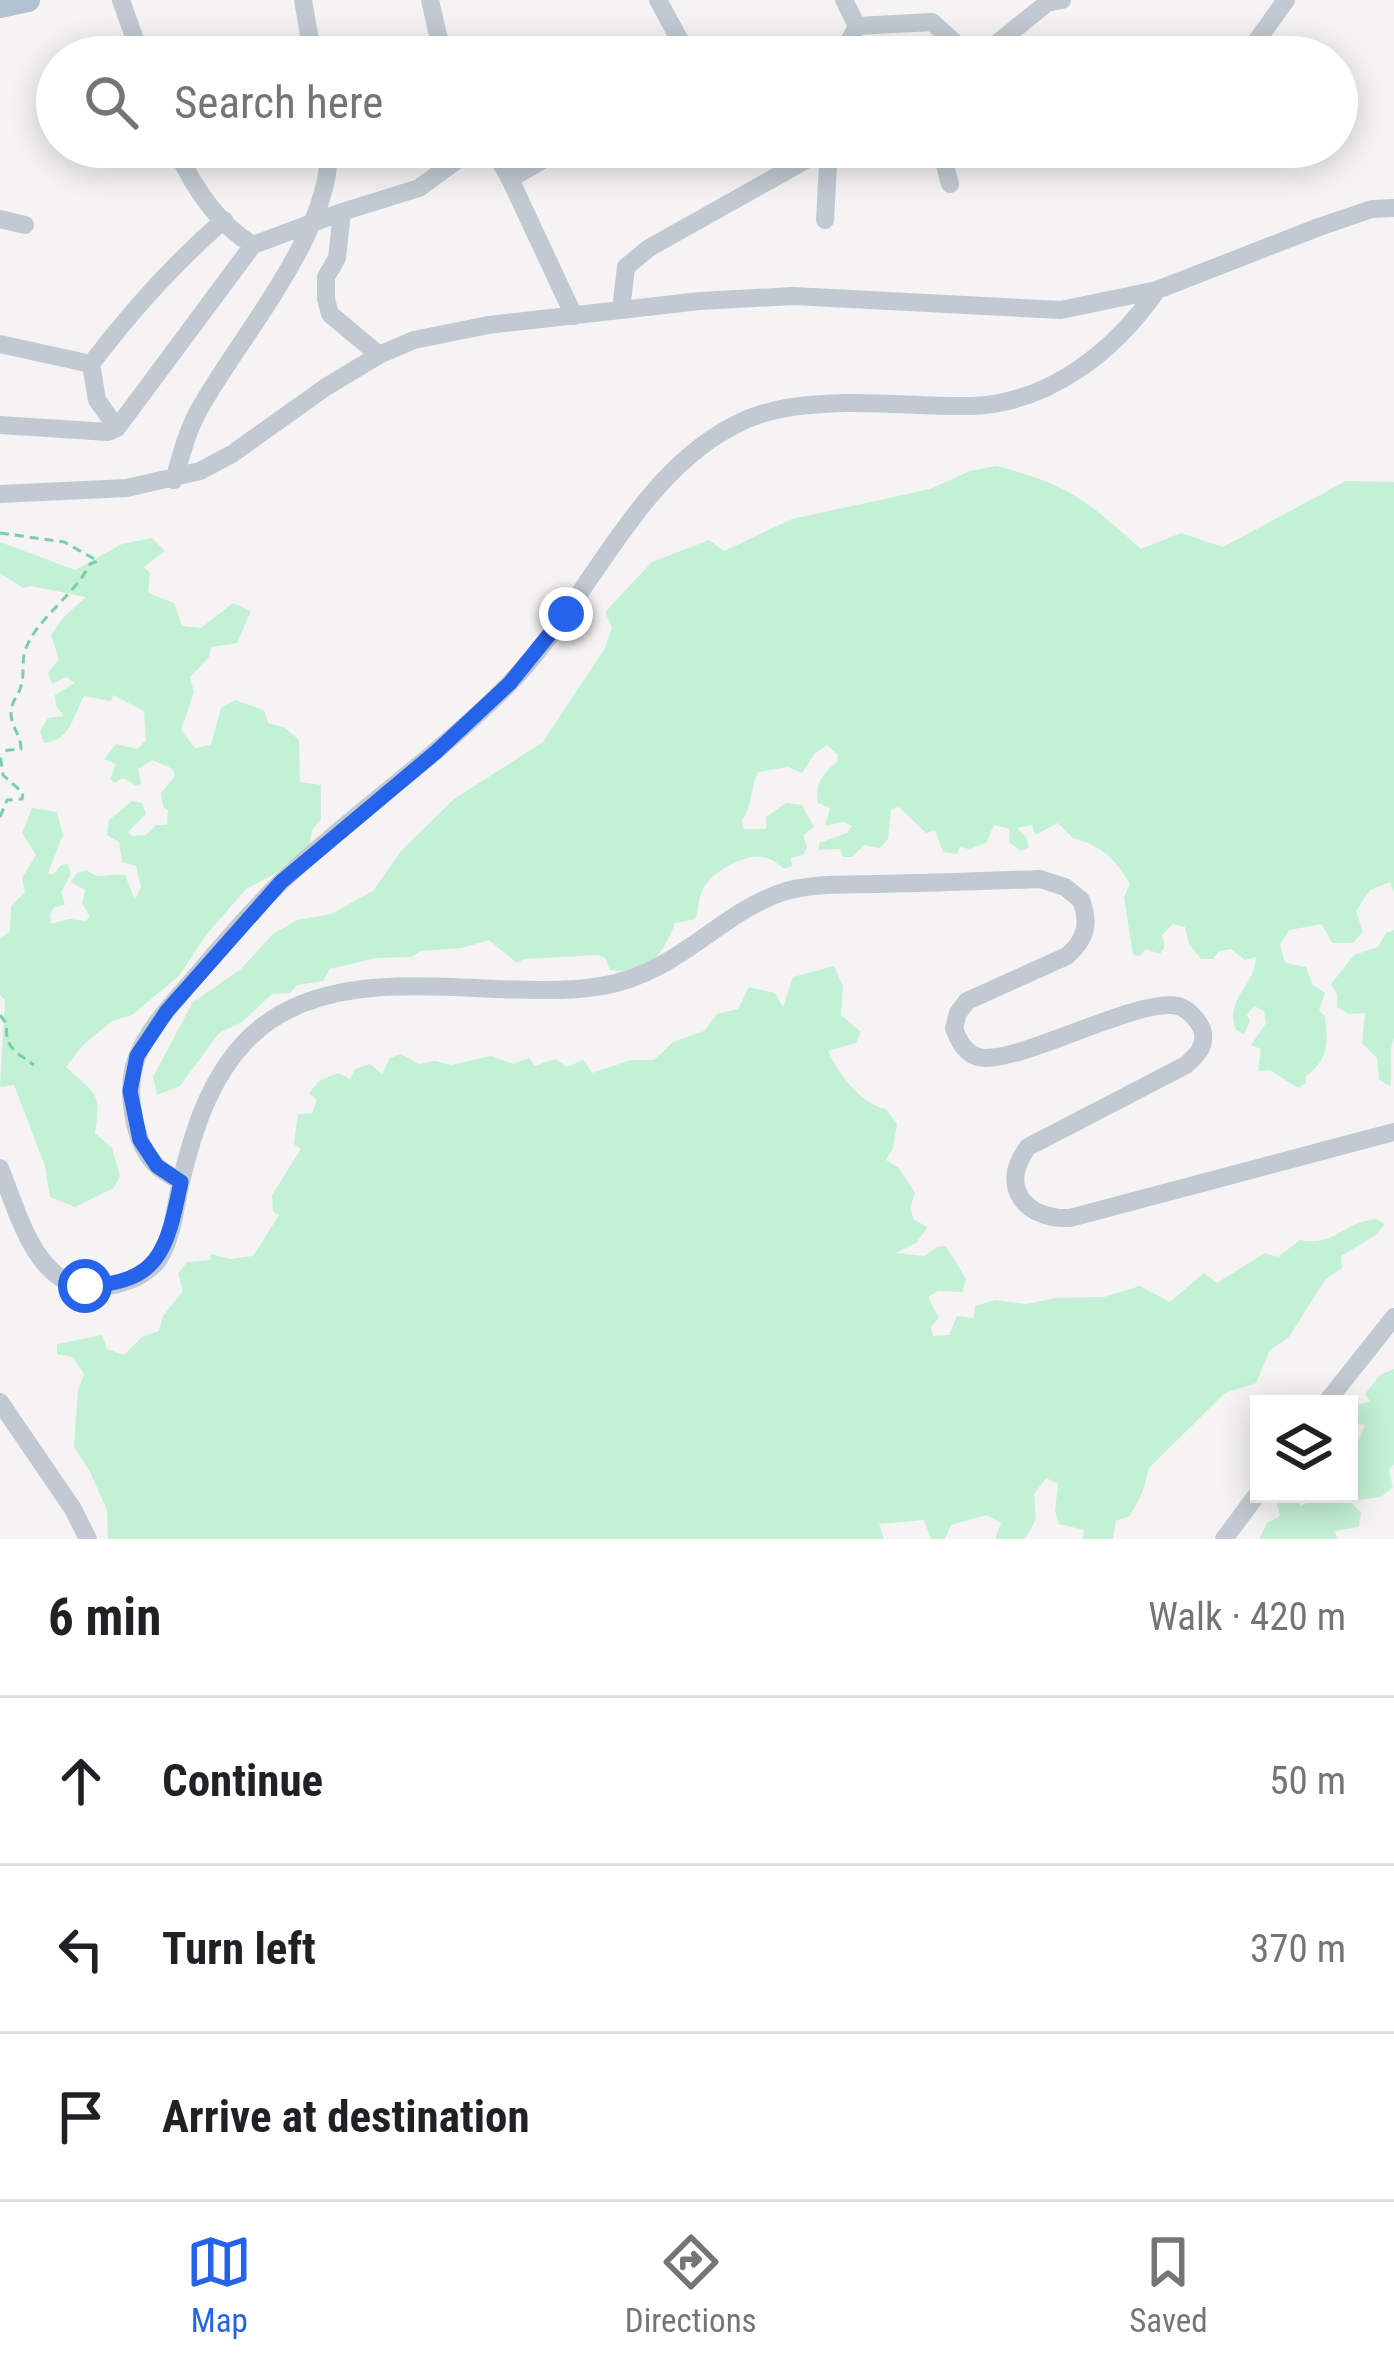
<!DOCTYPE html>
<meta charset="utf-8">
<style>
:root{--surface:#fff;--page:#f2f2f2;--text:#202124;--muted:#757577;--line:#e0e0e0;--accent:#2563eb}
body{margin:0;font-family:"Roboto Condensed",sans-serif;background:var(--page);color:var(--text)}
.controls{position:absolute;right:36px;bottom:36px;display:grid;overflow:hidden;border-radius:0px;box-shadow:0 6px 30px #0003}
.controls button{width:108px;height:108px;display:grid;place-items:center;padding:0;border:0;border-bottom:3px solid var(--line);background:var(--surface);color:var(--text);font:60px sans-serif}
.stop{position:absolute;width:36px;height:36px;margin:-27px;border:9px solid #2563eb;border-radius:50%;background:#fff}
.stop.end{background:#2563eb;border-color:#fff;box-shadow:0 3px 12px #0008}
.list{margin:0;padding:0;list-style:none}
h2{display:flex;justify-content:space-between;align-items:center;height:156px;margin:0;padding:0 48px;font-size:51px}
h2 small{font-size:39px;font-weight:400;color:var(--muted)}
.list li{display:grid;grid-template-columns:78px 1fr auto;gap:36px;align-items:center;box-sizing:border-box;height:168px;padding:0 48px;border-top:3px solid var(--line)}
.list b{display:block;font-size:45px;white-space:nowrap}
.list em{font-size:39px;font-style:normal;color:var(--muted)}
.icon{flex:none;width:66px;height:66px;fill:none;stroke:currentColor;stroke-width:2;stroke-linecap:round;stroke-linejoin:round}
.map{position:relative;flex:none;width:1394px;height:1539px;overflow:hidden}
.search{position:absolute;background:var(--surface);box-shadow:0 6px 30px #0003;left:36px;right:36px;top:36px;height:132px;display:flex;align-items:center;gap:30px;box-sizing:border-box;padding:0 42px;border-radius:66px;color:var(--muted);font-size:45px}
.sheet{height:660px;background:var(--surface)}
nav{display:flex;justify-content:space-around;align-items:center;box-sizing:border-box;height:168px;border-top:3px solid var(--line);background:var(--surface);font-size:33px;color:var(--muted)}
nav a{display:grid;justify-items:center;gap:6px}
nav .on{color:var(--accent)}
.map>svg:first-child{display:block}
</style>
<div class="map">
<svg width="1394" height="1539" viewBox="0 0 1394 1539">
<rect width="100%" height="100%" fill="#f5f3f3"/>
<path fill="#c3f1d5" d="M997,466c72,19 89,34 144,83l40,-16 42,14 123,-66 48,1v410l-4,-10 -20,8 -14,21 7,21 -10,11h-21l-10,-19 -33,6 -9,15 5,18 21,4 6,17 13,9 -6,18 6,5c3,26 4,44 -19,60v7l-8,5 -28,-18 -12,1 3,-22 -10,-4 15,-22 -2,-12 -10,-5 -7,9 3,6 -6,13 -8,-4c-12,-31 19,-44 20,-73l-11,3 -14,-11 -12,2 -6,8h-12l-12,-15 -4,-17 -12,-3 -11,11 3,11 -5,8 -14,-5 -6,7 -7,-1 -9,-58 6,-13c-15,-25 -27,-38 -57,-46l-15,-15 -23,12 -3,-10 -15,3 9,9 3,10 -8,4 -12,-9 1,-13 -16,-4 -8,18 -17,6 -9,-2 -3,7 -14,-2 -8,-22 -9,3 -27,-26 -8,3 -3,29 -8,9 -16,-3 -12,12h-9l-3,-8 -21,1v-7l28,-10 5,-7 -8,-4 -19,4 5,-18 -12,-5c-3,-20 4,-29 19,-41l1,-7 -11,-10 -13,9 -12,19 -14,-6 -30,5c-8,17 -5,32 -16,49l2,8h22v-12l20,-14 16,2 12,22 -11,8 4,12 -4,8 -12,3 1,8 -8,3c-5,-4 -10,-9 -17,-11 -19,-7 -57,14 -65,33 -4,9 -3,18 -7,28l-20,4c-12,32 -27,53 -65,47l-5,-12 -7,-3 -74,4 -7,4 -28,-23 -27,8 -41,3 -10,6 -35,1 -46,11 -7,12 -26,4 -7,8 -18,1 -30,28 -23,11 -39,53 -23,9 -4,-18 40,-75 48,-33 32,-35 24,-14 34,-6 42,-23 28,-40 53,-52 89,-57 62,-94 7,-21 -7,-15 47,-50 57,-22 15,11 68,-32 138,-30 40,-18z
M152,538l13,13 -21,16 6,6 -2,20 26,10 8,23 19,2 32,-25 18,8 -14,32 -26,4 -2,10 -19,20 4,15 -13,38 14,18 16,-3 10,-37 14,-8 29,10 4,13 17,5 14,12 1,42 21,3v34l-9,11 -2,15 -34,28 -30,16 -40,46 -27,41 -47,39 -20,6 -29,24 -17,22c29,28 36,23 29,66l17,15 8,28 -6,12 -39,19 -25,-10 -5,-31 -31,-81 -14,2 5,-87 -5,-5v-56l10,-8 1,-25 14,-14 -3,-14 14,-23 -14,-22 10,-25 25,4 6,23 -15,38 5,2 8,-10 7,-1 3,10 -10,18 4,13 -11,2 -4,8 1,9 18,-5 17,2 4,-5 -8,-12 3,-14 -14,-8 6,-9 10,-3c13,12 23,2 38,5l10,25 6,-13 -5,-21 -14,-4 -3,-20 -12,-7 2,-15 23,-19 10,2 4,11 -18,18 4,4 14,-1 10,-10h11l1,-15 -5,-3 -2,-14 14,-17 -2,-7 -21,-9 -14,9 3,15 -4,2 -14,-8 -8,5 -5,-4 6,-15 -12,-5 12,-15 21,5 9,-9 -2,-29 -31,-16 -2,6 -27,-5c-11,20 -13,44 -40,47l-4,-12 8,-13 16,-2 -8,-10 -1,-11 20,-12 -9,-6 -14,7 -4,-11 11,-14 -8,-24 13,-18 22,-20 -55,-11 -8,2 -23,-15v-31l75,28 47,-26z
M1394,930v108c-7,18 0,30 -4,48l-11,-6 -2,-22 -15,-15 3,-30 -16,1 -12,-7v-13l-6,-10 23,-29 24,-8 8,-14z
M834,966l9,20 -2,29 20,17 -5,11 -28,8c11,23 32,53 58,58l11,15 -4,24 -7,12 13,8 16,25 -5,15 4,12 14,7 -12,16 -20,10 29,3 12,-9 9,-1 20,33 -4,13 -24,-1 -10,6 11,21 -8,9 2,9 16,-1 8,-19 17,2 1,-12 20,-6 32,4 28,-6 49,-1 36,-11 30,16 34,-29 13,10 48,-30 13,4 22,-17c35,7 43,-18 77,-21l8,5 -9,11 -35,21 1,12 -17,12 -36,57 -19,13 -14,33 -31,10 -76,75 -6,23 -13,25 -14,5 -3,18h-30l1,-9 -25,-6 -4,-13 3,-27 -12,-6 -12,16 2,25 -11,20h-30l6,-16 -15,-8 -35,10 -6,14h-14l-7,-19 -45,4 5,15h-776l-1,-29 -17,-38 -16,-25 4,-57 6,-16 -11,-17 -16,-3v-10l45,-9 5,14 17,6 18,-18 17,-6 4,-15 20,-25 -5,-17 9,-12 23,-2 1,-6 19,5 23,-3 26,-41 -6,-3 -1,-17 29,-46 -7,-5 4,-30 14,-1 5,-13 -8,-7 10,-12 19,-8 12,6 5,-10 15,-5 12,10 8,-16 11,-4 18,10 16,-3 16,4 40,-9 22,8 16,-6 6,8 20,-7 12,8 16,-7 9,13 39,-13h23l19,-18 31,-11 13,-17 21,-5 11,-22 26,6 8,14 10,-30z
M1394,1369v95l-5,6 4,17 -12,10 -31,4 11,12 -2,14 -24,4 2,8h-78l8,-16 13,-7 -3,-12 11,-10h17l-6,4 1,8 25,-12h24v-45l9,-7 7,-17 -11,-2 -5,7v-14l9,-11 12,-4 -5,-7 15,-19z"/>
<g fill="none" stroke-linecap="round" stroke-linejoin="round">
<path stroke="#7ad0a6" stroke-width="3" stroke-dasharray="9 6" stroke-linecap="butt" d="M0,533l64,9 34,19 -8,3c-16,32 -51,52 -64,84 -5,12 -1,26 -5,38 -3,11 -10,15 -10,27 0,14 10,22 10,36l-21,2
M0,817l7,-17 15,-1 1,-6 -20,-18 -3,-21
M0,1015l7,9c-3,24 9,28 27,41"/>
<path stroke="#c1cad2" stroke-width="18" d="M121,0l20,57
M303,0l10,57
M430,0l13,57
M658,0l25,46 -1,11
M844,0l13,26
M857,26l75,-4 23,21 27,12
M841,57l16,-31
M980,57l67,-54 15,-3
M1245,57l41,-57
M175,147c17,38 41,76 78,98l89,-33 -5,46 -11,19v22l4,15 49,41
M492,147l18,32
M565,147l-55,32 64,137
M940,147l10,37
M342,212l77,-24 56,-41
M0,219l25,6
M825,220l4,-73h7
M621,310l5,-43 23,-19 180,-101
M0,344l91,20
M0,425l108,7 9,-4 136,-183
M117,428l-20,-28 -6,-36c41,-54 82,-100 133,-144
M174,480c7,-24 13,-49 25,-70 37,-68 137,-183 129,-263
M0,494l127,-6 73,-17 32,-17 94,-67 53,-32 35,-15 74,-15 212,-24 93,-5 268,14 96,-20 162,-63 53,-18 22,-1
M0,1168c24,61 43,145 130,112 9,-3 24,-13 29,-21 12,-19 16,-47 20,-69 13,-56 30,-114 72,-154 88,-84 242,-32 351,-50 78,-13 117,-74 184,-95 29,-8 61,-6 91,-7 54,-1 109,-3 163,-5l25,8 16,13c9,24 5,39 -14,56l-100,45 -9,12 -4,15c5,15 14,30 32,30 47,-1 154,-61 192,-52 11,3 23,17 25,27 2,15 -7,23 -17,32l-158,82c-30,39 -3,73 42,71l324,-86
M181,1182c-7,-5 -17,-9 -23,-15 -26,-24 -33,-78 -21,-110 12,-30 39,-57 59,-81 27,-32 55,-65 85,-94 72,-69 156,-125 226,-196 78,-78 125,-206 224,-259 36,-20 74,-23 114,-24 42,-1 85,4 127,3 77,-3 142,-54 185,-116
M0,1402l73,107 15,30
M1325,1404l69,-87
M1224,1539l35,-47"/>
<path stroke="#b3c2d1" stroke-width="24" d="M0,6l28,-6"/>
</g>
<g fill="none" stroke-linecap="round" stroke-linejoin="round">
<path stroke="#2563eb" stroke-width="15" d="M85,1286c77,-3 82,-39 96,-104l-24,-16 -17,-26 -10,-49 7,-35 30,-45 114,-129 155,-130 74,-69 56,-69"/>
</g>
</svg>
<div class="controls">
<button><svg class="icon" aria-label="layers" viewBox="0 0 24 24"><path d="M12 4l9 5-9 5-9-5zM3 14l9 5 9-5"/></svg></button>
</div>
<div class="stop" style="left:85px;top:1286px"></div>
<div class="stop end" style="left:566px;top:614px"></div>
<div class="search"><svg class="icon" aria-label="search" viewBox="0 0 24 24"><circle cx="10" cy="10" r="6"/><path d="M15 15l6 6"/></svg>Search here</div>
</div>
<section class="sheet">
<h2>6 min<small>Walk · 420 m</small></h2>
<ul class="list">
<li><svg class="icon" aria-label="ahead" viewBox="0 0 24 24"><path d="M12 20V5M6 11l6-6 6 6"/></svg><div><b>Continue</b></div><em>50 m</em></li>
<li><svg class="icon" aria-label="left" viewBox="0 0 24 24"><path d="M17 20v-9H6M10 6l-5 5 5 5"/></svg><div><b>Turn left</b></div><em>370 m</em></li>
<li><svg class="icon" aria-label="arrive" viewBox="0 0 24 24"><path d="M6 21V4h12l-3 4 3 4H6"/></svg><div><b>Arrive at destination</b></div></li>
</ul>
</section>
<nav>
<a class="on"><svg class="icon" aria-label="map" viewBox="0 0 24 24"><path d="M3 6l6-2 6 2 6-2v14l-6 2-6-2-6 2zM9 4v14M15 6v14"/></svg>Map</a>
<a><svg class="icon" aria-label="directions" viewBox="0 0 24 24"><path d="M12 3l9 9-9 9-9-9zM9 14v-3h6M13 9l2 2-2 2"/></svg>Directions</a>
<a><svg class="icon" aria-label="saved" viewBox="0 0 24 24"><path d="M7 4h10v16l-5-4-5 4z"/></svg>Saved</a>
</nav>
